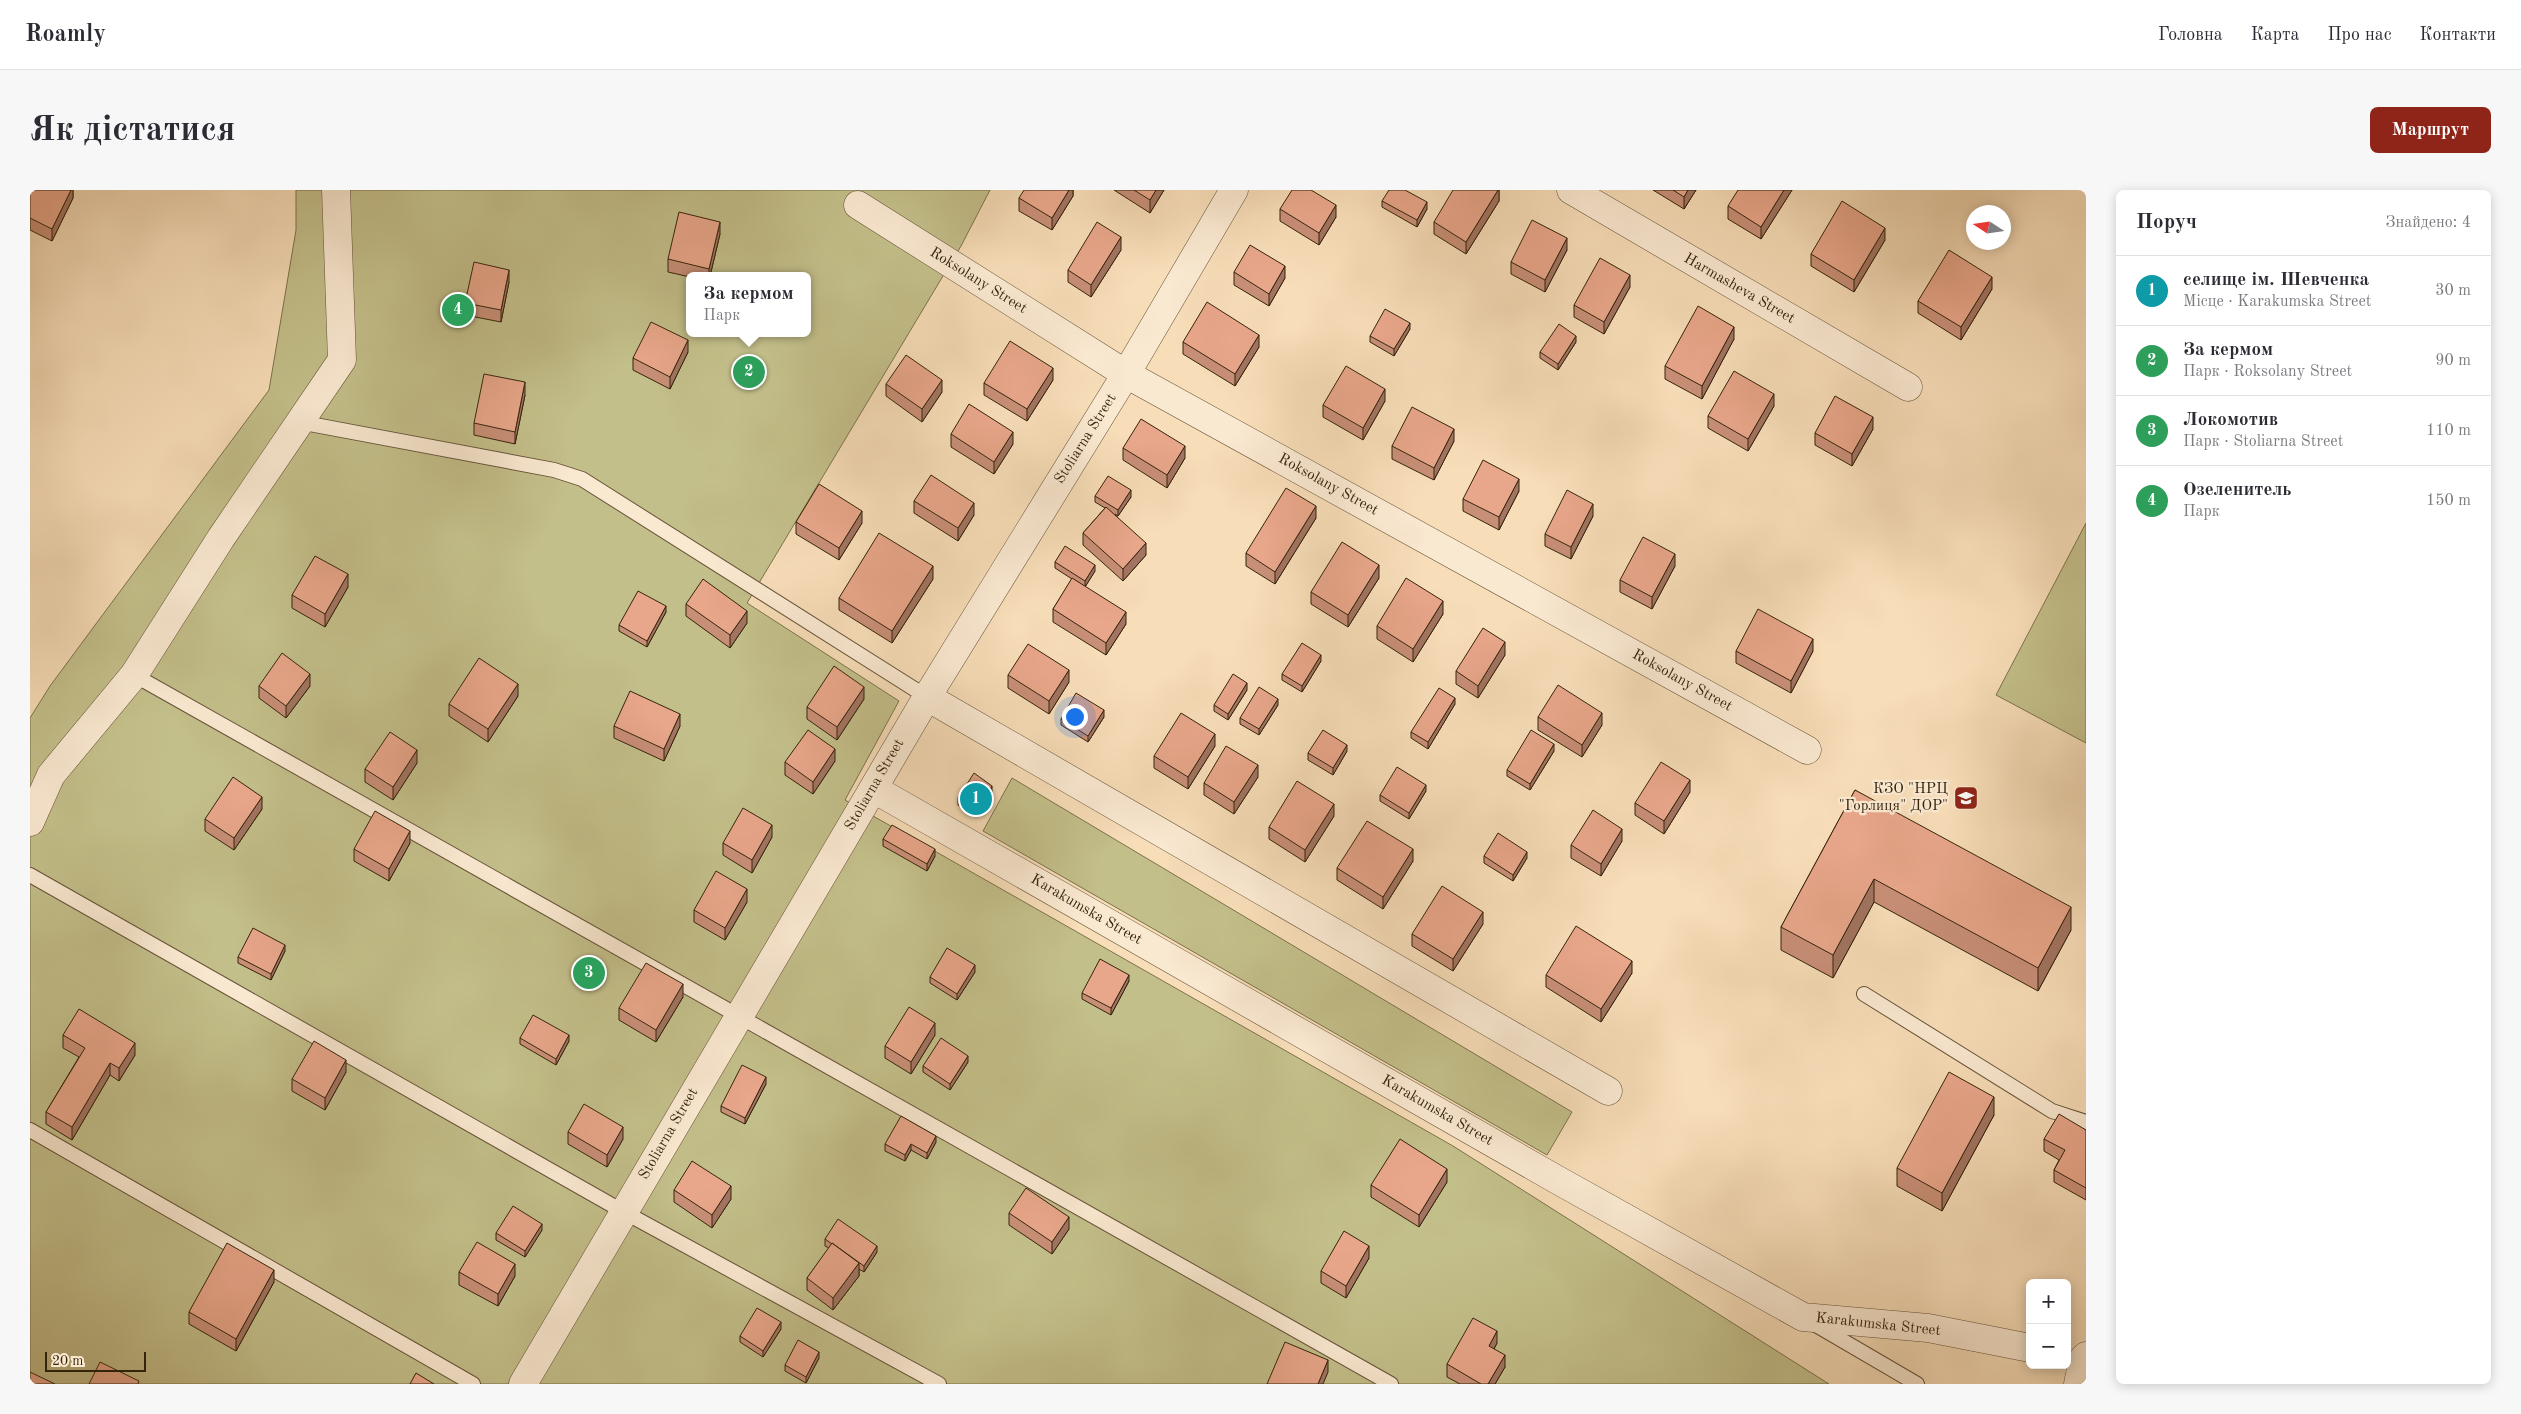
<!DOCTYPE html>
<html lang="uk">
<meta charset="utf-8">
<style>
:root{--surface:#fff;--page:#f7f7f7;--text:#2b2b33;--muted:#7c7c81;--line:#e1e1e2;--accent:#8f2418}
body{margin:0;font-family:"Old Standard TT",serif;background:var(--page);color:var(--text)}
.controls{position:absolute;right:15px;bottom:15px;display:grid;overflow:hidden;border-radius:8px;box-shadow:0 2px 12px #0003}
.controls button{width:45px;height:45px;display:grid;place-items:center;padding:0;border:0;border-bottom:1px solid var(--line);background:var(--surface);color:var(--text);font:25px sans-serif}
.compass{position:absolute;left:1936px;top:15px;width:45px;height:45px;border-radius:50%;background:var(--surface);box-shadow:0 2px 12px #0003;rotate:282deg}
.scale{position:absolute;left:15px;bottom:12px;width:101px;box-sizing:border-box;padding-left:5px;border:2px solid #35240c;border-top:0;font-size:14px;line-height:18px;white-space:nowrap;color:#35240c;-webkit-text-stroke:4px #fae9d1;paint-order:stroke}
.you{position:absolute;left:1044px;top:526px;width:18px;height:18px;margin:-12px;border:4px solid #fff;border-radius:50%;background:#1a73e8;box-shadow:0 0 0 8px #1a73e833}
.badge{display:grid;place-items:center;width:32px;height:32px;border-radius:50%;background:var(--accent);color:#fff;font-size:16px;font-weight:700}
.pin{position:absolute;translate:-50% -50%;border:2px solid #fff;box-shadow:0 1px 5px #0006}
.popup{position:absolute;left:656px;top:82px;width:125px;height:65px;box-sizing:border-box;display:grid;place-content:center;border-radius:8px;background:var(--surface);filter:drop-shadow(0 1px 4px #0005);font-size:16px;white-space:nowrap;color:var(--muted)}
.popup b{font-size:19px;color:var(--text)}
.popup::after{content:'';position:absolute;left:50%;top:100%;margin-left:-10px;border:10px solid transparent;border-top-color:var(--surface)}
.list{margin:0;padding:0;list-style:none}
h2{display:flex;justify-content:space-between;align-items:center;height:65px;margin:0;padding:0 20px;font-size:21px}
h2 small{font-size:16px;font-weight:400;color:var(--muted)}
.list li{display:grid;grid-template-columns:32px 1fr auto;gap:15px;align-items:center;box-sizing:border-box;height:70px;padding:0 20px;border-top:1px solid var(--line)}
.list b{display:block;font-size:19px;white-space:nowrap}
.list p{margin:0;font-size:16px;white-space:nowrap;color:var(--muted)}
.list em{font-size:16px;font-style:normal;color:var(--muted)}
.map{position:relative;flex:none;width:2056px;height:1194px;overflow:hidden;border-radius:8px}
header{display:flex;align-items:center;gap:30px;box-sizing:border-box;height:70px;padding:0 25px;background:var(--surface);border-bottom:1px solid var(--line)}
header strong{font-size:24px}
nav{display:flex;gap:28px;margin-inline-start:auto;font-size:18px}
.intro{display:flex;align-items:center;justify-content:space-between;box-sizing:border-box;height:120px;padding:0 30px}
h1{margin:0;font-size:35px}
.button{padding:12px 22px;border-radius:8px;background:var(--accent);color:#fff;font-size:18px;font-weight:700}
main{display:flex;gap:30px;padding:0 30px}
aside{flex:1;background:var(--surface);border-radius:8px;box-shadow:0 2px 12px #0003}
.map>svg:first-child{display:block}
</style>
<header>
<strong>Roamly</strong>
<nav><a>Головна</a><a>Карта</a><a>Про нас</a><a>Контакти</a></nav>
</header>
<div class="intro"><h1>Як дістатися</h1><a class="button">Маршрут</a></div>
<main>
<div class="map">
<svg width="2056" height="1194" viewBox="0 0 2056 1194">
<rect width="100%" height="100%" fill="#f7ddb8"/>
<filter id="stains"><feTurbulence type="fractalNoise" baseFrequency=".004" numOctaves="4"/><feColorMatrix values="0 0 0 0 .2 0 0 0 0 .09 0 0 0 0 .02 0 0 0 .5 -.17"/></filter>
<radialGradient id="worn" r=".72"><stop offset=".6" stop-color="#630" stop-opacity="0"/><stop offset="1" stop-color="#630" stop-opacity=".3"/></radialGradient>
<path fill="#c3bf8a" stroke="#7c724b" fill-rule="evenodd" d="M266,0h694l-29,56 -214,357 152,98 -54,99 608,346 376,238h-1799v-666l20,-32 219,-296 27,-160zM660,86h118v57h-118z
M2056,333v220l-90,-48z
M982,588l560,334 -25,43 -564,-324z"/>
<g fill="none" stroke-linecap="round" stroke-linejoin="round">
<defs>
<path id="service" d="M269,232l255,48 28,9 345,218
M104,485l1257,709
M0,685l594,337 315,172
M1834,804l188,117 34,11
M0,940l443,254
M1786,1135l101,59"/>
<path id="minor" d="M1541,0l337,197
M828,15l268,169 681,376
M897,507l681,394
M844,599l680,389 249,139 125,11 102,20
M0,632l21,-47 83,-100 87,-137 121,-178 -6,-170
M493,1194l404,-687 199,-323 108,-184
M2048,1194l5,-25 3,-3"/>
</defs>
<use href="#service" stroke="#665237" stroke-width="16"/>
<use href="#minor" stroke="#665237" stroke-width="29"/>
<use href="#service" stroke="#fae9d1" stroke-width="14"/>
<use href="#minor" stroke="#fae9d1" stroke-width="28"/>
</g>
<path fill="#c88f77" stroke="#35240c" d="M0,0h43v8l-21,43 -22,-11z
M1043,0v6l-21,34 -33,-19v-13z
M1084,0h50l-14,23z
M1469,0v11l-33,53 -32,-20v-12z
M1623,0h43l-12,19z
M1762,0l-31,49 -33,-20v-13z
M1352,11l45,8 -10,18 -35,-20z
M1250,19l56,8 -17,28 -39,-24z
M690,44l-10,42h-20v1l-22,-5v-13z
M1855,50l-31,52 -43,-26v-12z
M1091,60l-30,47 -23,-15v-12z
M1537,60l-22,42 -34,-18v-12z
M1204,82l51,6 -16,28 -35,-21z
M479,92l-8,40 -36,-7v-12z
M1600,97l-26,47 -30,-17v-12z
M1962,99l-31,51 -43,-27v-12z
M1380,139l-16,27 -24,-14v-6z
M1704,149l-32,60 -37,-20v-13z
M1153,152l76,5 -24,39 -52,-32z
M1546,152l-18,28 -18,-12v-6z
M658,162l-18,37 -37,-19v-12z
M1023,190l-26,41 -43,-26v-12z
M856,194l56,8 -20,30 -36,-26z
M495,205l-10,49 -41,-9v-12z
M1355,211l-22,39 -40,-23v-12z
M1744,216l-26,45 -40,-23v-12z
M1843,239l-21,37 -37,-21v-12z
M921,244l62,10 -19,30 -43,-27z
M1424,251l-20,39 -42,-21v-13z
M1093,258l62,10 -18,30 -44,-28z
M1489,301l-20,39 -36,-19v-12z
M1065,306l36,1 -13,19 -3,-2 31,41 -23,26 -40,-36v-12l22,-25 -10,-6z
M884,311l60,14 -16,26 -44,-28z
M1563,326l-22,43 -26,-13v-12z
M1286,328l-41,66 -29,-18v-13z
M766,332l66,1 -23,37 -43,-26z
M1025,372l40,9 -10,16 41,37 -20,31 -53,-33v-13l19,-30 -17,-11z
M1645,376l-23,43 -32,-17v-12z
M1349,388l-31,49 -37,-23v-12z
M903,389l-41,64 -53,-33v-12z
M318,397l-23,40 -33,-19v-13z
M656,414l61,19 -17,25 -44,-32z
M636,422l-19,35 -28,-16v-6z
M1413,424l-30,48 -36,-23v-13z
M1706,461h77l-22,42 -55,-30z
M1475,465l-27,43 -22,-14v-13z
M1291,471l-19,31 -20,-12v-6z
M978,485l61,7 -20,32 -41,-26z
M229,496h51l-24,32 -27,-20z
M1217,500l-19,30 -14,-9v-6z
M488,506l-30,46 -39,-26v-12z
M834,509l-27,41 -30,-21v-12z
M1425,514l-27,45 -17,-11v-6z
M1248,515l-19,30 -19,-11v-6z
M1074,527l-16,25 -27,-17v-6z
M1508,527l64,8 -20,32 -44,-27z
M584,536h66l-16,35 -50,-23z
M1185,556l-27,43 -34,-21v-12z
M1317,561l-14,24 -25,-15v-7z
M1524,561l-24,39 -23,-14v-6z
M805,571l-22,33 -28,-19v-13z
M387,573l-24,37 -28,-18v-13z
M1228,587l-24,37 -30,-19v-12z
M1825,600l216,140 -33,61 -164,-89 -41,76 -52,-28v-23z
M1396,601l-17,28 -29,-18v-6z
M962,602l-13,24 -21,-11v-7z
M1660,602l-26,42 -29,-19v-12z
M232,619l-28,41 -29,-19v-12z
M1304,626l-29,46 -36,-23v-12z
M742,647l-20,36 -29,-18v-12z
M853,649l52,17 -8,15 -44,-25z
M1592,651l-21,35 -30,-18v-13z
M380,653l-21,38 -35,-20v-12z
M1454,666l43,2 -14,23 -29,-18z
M1383,671l-30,48 -46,-29v-12z
M717,712l-22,38 -31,-18v-12z
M1453,734l-30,47 -41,-25v-12z
M255,761l-14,29 -33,-17v-6z
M945,782l-18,28 -27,-17v-6z
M1602,783l-31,49 -55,-35v-12z
M1099,791l-18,34 -29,-16v-6z
M653,807l-27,45 -37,-22v-12z
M33,845l72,20 -16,26 -9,-6 -38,65 -26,-16v-12l33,-55 -16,-9z
M905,845l-24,39 -26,-16v-12z
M490,848l49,3 -13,24 -36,-21z
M938,872l-18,28 -27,-18v-6z
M316,882l-21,38 -33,-19v-12z
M736,894l-21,40 -24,-12v-6z
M1964,925l-52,96 -45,-25v-18z
M2056,940v70l-32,-18v-12l5,-10 -15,-9v-12z
M538,942l55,7 -16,28 -39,-23z
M906,952l-9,17 -16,-9 -6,11 -20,-10v-7z
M1417,992l-28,45 -48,-30v-12z
M644,1000l57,9 -19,29 -38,-26z
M979,1023l60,16 -17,25 -43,-29z
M512,1040l-17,27 -29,-17v-7z
M795,1049l52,13 -13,20 -5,-3v7l-26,34 -26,-20v-12l22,-30 -4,-2z
M1339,1068l-23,40 -25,-15v-12z
M429,1082l56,4 -17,30 -39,-21z
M244,1092l-38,69 -47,-27v-12z
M751,1139l-18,28 -23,-15v-6z
M1467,1153l-3,6 11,18 -10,17h-35l-13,-7v-13z
M789,1168l-13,25 -21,-12v-6z"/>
<path fill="#a27461" stroke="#35240c" d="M41,0h2v8l-21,43v-12z
M1039,0h4v6l-21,34v-12z
M1126,0h8l-14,23v-13z
M1468,0h1v11l-33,53v-12z
M1658,0h8l-12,19v-12z
M1754,0h8l-31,49v-12z
M1397,12v7l-10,18v-7z
M1306,15v12l-17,28v-12z
M690,32v12l-10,42h-1v-7z
M1855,38v12l-31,52v-12z
M1091,47v13l-30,47v-12z
M1537,48v12l-22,42v-12z
M1255,76v12l-16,28v-12z
M479,80v12l-8,40v-12z
M1600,85v12l-26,47v-12z
M1962,87v12l-31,51v-13z
M1380,133v6l-16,27v-7z
M1704,137v12l-32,60v-13z
M1229,145v12l-24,39v-12z
M1546,146v6l-18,28v-6z
M658,150v12l-18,37v-12z
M1023,178v12l-26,41v-12z
M912,190v12l-20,30v-13z
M495,192v13l-10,49v-12z
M1355,199v12l-22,39v-12z
M1744,204v12l-26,45v-12z
M1843,227v12l-21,37v-12z
M1424,239v12l-20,39v-12z
M983,242v12l-19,30v-12z
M1155,256v12l-18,30v-13z
M1489,289v12l-20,39v-13z
M1101,300v7l-13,19v-6z
M944,313v12l-16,26v-13z
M1563,314v12l-22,43v-12z
M1286,316v12l-41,66v-12z
M832,321v12l-23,37v-12z
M1116,353v12l-23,26v-12z
M1645,364v12l-23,43v-12z
M1065,375v6l-10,16v-6z
M1349,375v13l-31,49v-12z
M903,376v13l-41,64v-12z
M318,384v13l-23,40v-13z
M1413,411v13l-30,48v-13z
M636,416v6l-19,35v-6z
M717,421v12l-17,25v-13z
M1096,422v12l-20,31v-12z
M1783,449v12l-22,42v-12z
M1475,452v13l-27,43v-12z
M1291,465v6l-19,31v-6z
M1039,480v12l-20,32v-13z
M280,484v12l-24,32v-12z
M1217,493v7l-19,30v-6z
M488,494v12l-30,46v-13z
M834,497v12l-27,41v-13z
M1425,508v6l-27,45v-7z
M1248,509v6l-19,30v-6z
M1074,520v7l-16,25v-6z
M1572,523v12l-20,32v-12z
M650,524v12l-16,35v-12z
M1185,544v12l-27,43v-12z
M1524,554v7l-24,39v-6z
M1317,555v6l-14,24v-7z
M805,559v12l-22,33v-12z
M387,560v13l-24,37v-13z
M1228,575v12l-24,37v-12z
M1660,590v12l-26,42v-13z
M1396,595v6l-17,28v-6z
M962,596v6l-13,24v-6z
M232,607v12l-28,41v-12z
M1304,614v12l-29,46v-12z
M742,635v12l-20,36v-13z
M1592,639v12l-21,35v-12z
M380,641v12l-21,38v-12z
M905,659v7l-8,15v-7z
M1383,659v12l-30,48v-12z
M1497,662v6l-14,23v-6z
M1844,689v23l-41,76v-23z
M717,699v13l-22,38v-12z
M2041,717v23l-33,61v-23z
M1453,722v12l-30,47v-12z
M255,755v6l-14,29v-6z
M1602,771v12l-31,49v-13z
M945,775v7l-18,28v-6z
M1099,785v6l-18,34v-7z
M653,794v13l-27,45v-12z
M905,833v12l-24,39v-12z
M539,845v6l-13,24v-6z
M105,853v12l-16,26v-13z
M938,866v6l-18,28v-6z
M316,870v12l-21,38v-12z
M80,873v12l-38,65v-13z
M736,887v7l-21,40v-6z
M1964,907v18l-52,96v-18z
M593,937v12l-16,28v-12z
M906,946v6l-9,17v-6z
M881,954v6l-6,11v-6z
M1417,979v13l-28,45v-12z
M701,996v13l-19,29v-13z
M1039,1027v12l-17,25v-12z
M512,1034v6l-17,27v-6z
M847,1056v6l-13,20v-6z
M1339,1056v12l-23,40v-12z
M829,1073v13l-26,34v-12z
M485,1074v12l-17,30v-12z
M244,1080v12l-38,69v-12z
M751,1132v7l-18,28v-6z
M1467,1141v12l-8,15v-12z
M789,1162v6l-13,25v-6z
M1475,1165v12l-10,17h-7z
M1298,1170v12l-5,12h-5z"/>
<path fill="#e8a68a" stroke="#35240c" d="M0,0h41l-19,39 -22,-11z
M994,0h45l-17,28 -33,-20z
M1104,0h22l-6,10z
M1262,0h19l25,15 -17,28 -39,-24z
M1359,0h16l22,12 -10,18 -35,-19z
M1423,0h45l-32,52 -32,-20z
M1643,0h15l-4,7z
M1708,0h46l-23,37 -33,-21z
M1812,11l43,27 -31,52 -43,-26z
M649,22l41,10 -11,47 -41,-10z
M1502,30l35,18 -22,42 -34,-18z
M1067,32l24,15 -30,48 -23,-15z
M1220,55l35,21 -16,28 -35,-22z
M1919,60l43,27 -31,50 -43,-26z
M1570,68l30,17 -26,47 -30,-17z
M444,72l35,8 -8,40 -36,-7z
M1177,112l52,33 -24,39 -52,-32z
M1668,116l36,21 -32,59 -37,-20z
M1355,119l25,14 -16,26 -24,-13z
M621,132l37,18 -18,37 -37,-19z
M1529,134l17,12 -18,28 -18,-12z
M980,151l43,27 -26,41 -43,-26z
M876,165l36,25 -20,29 -36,-25z
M1316,176l39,23 -22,39 -40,-23z
M1704,181l40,23 -26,45 -40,-23z
M454,184l41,8 -10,50 -41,-9z
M1805,206l38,21 -21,37 -37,-21z
M939,214l44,28 -19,30 -43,-28z
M1382,217l42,22 -20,39 -42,-22z
M1111,229l44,27 -18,29 -44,-27z
M1453,270l36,19 -20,38 -36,-18z
M901,285l43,28 -16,25 -44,-27z
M1078,286l23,14 -13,20 -23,-14z
M789,294l43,27 -23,37 -43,-26z
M1256,298l30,18 -41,66 -29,-19z
M1537,300l26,14 -22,43 -26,-13z
M1076,317l40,36 -23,26 -40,-36z
M849,343l54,33 -41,65 -53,-33z
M1613,347l32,17 -23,43 -32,-17z
M1312,352l37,23 -31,50 -37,-23z
M1035,356l30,19 -10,16 -30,-19z
M285,366l33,18 -23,40 -33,-19z
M1042,388l54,34 -20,31 -53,-34z
M1376,388l37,23 -30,48 -36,-23z
M673,389l44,32 -17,24 -44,-31z
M608,401l28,15 -19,35 -28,-16z
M1728,419l55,30 -22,42 -55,-30z
M1453,438l22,14 -27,44 -22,-15z
M1272,453l19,12 -19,31 -20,-12z
M998,454l41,26 -20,31 -41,-26z
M252,463l28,21 -24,32 -27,-20z
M449,468l39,26 -30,45 -39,-25z
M804,476l30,21 -27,40 -30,-20z
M1203,484l14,9 -19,31 -14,-9z
M1528,495l44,28 -20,32 -44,-28z
M1229,497l19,12 -19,30 -19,-11z
M1409,498l16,10 -27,44 -17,-10z
M600,501l50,23 -16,35 -50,-23z
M1046,503l28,17 -16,26 -27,-17z
M1151,523l34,21 -27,43 -34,-21z
M778,540l27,19 -22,33 -28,-20z
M1293,540l24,15 -14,23 -25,-15z
M1501,540l23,14 -24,40 -23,-14z
M360,542l27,18 -24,37 -28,-18z
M1196,556l32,19 -24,37 -30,-19z
M1631,572l29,18 -26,41 -29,-18z
M1367,577l29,18 -17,28 -29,-18z
M944,583l18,13 -13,24 -21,-12z
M203,587l29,20 -28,41 -29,-19z
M1267,591l37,23 -29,46 -36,-23z
M1825,600l216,117 -33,61 -164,-89 -41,76 -52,-28z
M713,618l29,17 -20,35 -29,-17z
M1563,620l29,19 -21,35 -30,-19z
M345,621l35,20 -21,38 -35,-20z
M1337,631l46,28 -30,48 -46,-29z
M862,635l43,24 -8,15 -44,-25z
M1468,643l29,19 -14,23 -29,-19z
M686,681l31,18 -22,39 -31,-18z
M1412,696l41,26 -30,47 -41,-25z
M1546,736l56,35 -31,48 -55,-34z
M223,738l32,17 -14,29 -33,-17z
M917,758l28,17 -18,29 -27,-17z
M1070,769l29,16 -18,33 -29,-15z
M616,773l37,21 -27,46 -37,-22z
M879,817l26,16 -24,39 -26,-16z
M49,819l56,34 -16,25 -9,-5 -38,64 -26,-15 39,-64 -22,-13z
M503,825l36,20 -13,24 -36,-21z
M911,848l27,18 -18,28 -27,-18z
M284,851l32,19 -21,38 -33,-19z
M712,875l24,12 -21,41 -24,-12z
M1919,882l45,25 -52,96 -45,-25z
M554,914l39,23 -16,28 -39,-23z
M2029,924l27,16v58l-32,-18 11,-20 -21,-11z
M871,926l35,20 -9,17 -16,-9 -6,11 -20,-11z
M1370,949l47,30 -28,46 -48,-30z
M662,971l39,25 -19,29 -38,-25z
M996,998l43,29 -17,25 -43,-29z
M483,1016l29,18 -17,27 -29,-18z
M808,1029l39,27 -13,20 -32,-23v1l-7,-5z
M1314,1041l25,15 -23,40 -25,-15z
M447,1052l38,22 -17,30 -39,-22z
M197,1053l47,27 -38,69 -47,-27z
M802,1053l27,20 -26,35 -26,-20z
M727,1118l24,14 -18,29 -23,-15z
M1443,1128l24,13 -8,15 16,9 -17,29h-7l-34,-20z
M768,1150l21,12 -13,25 -21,-12z
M1255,1152l43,18 -10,24h-51z
M70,1172l39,19 -1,3h-49z
M0,1182l25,12h-25z
M386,1183l18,11h-24z"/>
<defs>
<symbol id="school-square" viewBox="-11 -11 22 22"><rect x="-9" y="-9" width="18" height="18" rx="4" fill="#8f2418" stroke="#fae9d1"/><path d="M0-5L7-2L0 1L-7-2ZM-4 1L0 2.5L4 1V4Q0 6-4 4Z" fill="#fff"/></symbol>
</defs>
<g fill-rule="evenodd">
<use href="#school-square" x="1922" y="594" width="28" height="28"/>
</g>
<g text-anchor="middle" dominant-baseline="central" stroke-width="4.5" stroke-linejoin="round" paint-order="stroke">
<g font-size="15" fill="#35240c" stroke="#fae9d1">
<text transform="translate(948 91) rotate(32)">Roksolany Street</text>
<text transform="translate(1709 99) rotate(30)">Harmasheva Street</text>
<text transform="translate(1056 249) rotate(-58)">Stoliarna Street</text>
<text transform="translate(1298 295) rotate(29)">Roksolany Street</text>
<text transform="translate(1652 491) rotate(29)">Roksolany Street</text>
<text transform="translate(845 595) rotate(-60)">Stoliarna Street</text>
<text transform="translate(1056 720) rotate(30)">Karakumska Street</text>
<text transform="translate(1407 921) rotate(30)">Karakumska Street</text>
<text transform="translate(639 944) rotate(-60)">Stoliarna Street</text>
<text transform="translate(1848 1135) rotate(6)">Karakumska Street</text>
</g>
<g font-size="15" fill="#35240c" stroke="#fae9d1" text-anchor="end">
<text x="1918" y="599">КЗО "НРЦ<tspan x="1918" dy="17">"Горлиця" ДОР"</tspan></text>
</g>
</g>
<rect width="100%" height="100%" filter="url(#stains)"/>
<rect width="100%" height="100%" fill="url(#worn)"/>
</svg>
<div class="controls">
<button>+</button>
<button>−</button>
</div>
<svg class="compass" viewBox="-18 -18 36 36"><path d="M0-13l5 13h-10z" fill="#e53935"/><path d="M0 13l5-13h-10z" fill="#7c7c81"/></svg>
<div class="scale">20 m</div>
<div class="you"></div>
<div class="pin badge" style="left:946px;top:609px;background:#0f9aa8">1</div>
<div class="pin badge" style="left:719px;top:182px;background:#2e9e5b">2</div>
<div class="popup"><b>За кермом</b>Парк</div>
<div class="pin badge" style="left:559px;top:783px;background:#2e9e5b">3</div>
<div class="pin badge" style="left:428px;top:120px;background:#2e9e5b">4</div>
</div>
<aside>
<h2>Поруч<small>Знайдено: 4</small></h2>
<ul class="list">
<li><span class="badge" style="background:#0f9aa8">1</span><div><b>селище ім. Шевченка</b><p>Місце · Karakumska Street</p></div><em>30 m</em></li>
<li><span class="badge" style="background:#2e9e5b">2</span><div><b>За кермом</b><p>Парк · Roksolany Street</p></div><em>90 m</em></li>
<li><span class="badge" style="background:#2e9e5b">3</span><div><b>Локомотив</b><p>Парк · Stoliarna Street</p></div><em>110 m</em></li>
<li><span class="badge" style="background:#2e9e5b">4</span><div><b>Озеленитель</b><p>Парк</p></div><em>150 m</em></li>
</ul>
</aside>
</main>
